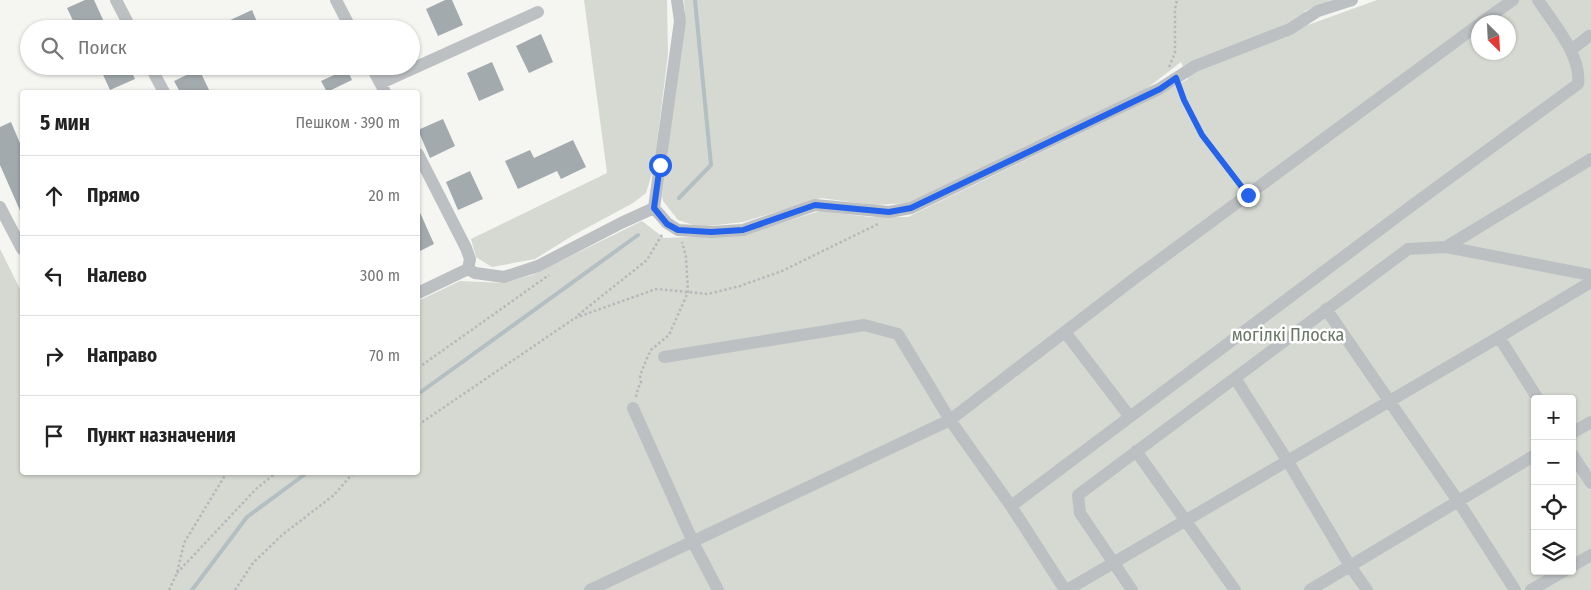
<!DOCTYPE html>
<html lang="ru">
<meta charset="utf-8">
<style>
:root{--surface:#fff;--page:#f6f6f6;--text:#222;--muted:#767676;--line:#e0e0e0}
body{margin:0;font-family:"Fira Sans Condensed",sans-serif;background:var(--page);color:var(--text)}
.controls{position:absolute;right:15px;bottom:15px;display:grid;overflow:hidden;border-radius:5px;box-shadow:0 1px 4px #0004}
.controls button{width:45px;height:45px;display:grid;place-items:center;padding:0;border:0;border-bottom:1px solid var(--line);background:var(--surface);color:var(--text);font:25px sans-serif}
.compass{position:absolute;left:1471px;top:15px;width:45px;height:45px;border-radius:50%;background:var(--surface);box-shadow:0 1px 4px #0004;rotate:156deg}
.stop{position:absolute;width:15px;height:15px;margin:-11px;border:4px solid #2563eb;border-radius:50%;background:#fff}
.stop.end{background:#2563eb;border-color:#fff;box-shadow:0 1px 5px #0008}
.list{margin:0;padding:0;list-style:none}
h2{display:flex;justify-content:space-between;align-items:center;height:65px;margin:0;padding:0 20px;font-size:21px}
h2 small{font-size:16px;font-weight:400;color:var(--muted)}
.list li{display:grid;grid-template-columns:32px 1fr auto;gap:15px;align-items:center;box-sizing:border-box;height:80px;padding:0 20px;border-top:1px solid var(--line)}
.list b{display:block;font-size:19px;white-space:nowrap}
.list em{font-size:16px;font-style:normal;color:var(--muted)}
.icon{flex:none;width:28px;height:28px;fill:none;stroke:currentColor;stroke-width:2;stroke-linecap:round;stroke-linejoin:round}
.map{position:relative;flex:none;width:1591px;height:590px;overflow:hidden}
.search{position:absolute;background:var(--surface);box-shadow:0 1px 4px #0004;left:20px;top:20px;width:400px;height:55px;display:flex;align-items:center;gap:12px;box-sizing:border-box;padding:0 18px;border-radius:28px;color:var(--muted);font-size:19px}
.panel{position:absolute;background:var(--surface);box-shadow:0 1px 4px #0004;left:20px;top:90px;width:400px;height:385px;border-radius:5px}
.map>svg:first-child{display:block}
</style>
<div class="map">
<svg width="1591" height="590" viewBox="0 0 1591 590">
<rect width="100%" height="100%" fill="#f5f5f2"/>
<path fill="#d5d9d1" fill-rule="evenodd" d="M584,0h83l1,54 -14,113 -8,26 -13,10 -61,33 -37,23 -43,8 -16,-10 -5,-18 136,-66z
M684,0h647l-26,11 3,14 69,-25h214v590h-1591v-341l22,44v179h396v-171l42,-20 44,2 28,-8 110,-54 22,17 79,-3 77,-24 50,6h38l242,-117 38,-21 -7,-17 -35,27 -236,114 -37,2 -52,-7 -78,24 -43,5 -22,-7 -15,-19 -1,-5 23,-183zM1478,22h30v30h-30zM1535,399h37v172h-37z"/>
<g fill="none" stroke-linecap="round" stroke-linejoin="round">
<path stroke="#b3bfc2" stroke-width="4" d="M679,198l32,-33 -16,-165
M418,394l220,-159
M192,590l55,-73 61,-45"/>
</g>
<path fill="#a2aaae" d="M85,0h9l11,24 -10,5h-18l-10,-21z
M445,0h7l11,25 -25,11 -12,-27z
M252,10l8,19h-49z
M541,34l12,28 -24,11 -13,-27z
M492,62l12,28 -25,11 -12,-28z
M99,66h30l6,13 -25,11z
M199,69l11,23h-30l-6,-11z
M347,69l5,11 -25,12 -6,-11z
M443,119l12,27 -25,12 -12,-28z
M11,122l11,26v67l-22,-50v-38z
M573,140l13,27 -25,12 -4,-8 -39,18 -13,-28 25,-11 4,8z
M470,171l13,28 -25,11 -12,-28z
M418,208l16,36 -16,8z"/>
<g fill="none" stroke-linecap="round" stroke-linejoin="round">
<path stroke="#b6b9bb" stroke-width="2.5" stroke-dasharray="2.5 2.5" stroke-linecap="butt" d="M1169,67l6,-14v-44l2,-9
M1180,89l22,46 39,50
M578,315l69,-55 16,-27
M418,368l131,-93
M636,397l2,-9 3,-5 -1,-7 7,-18 4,-8 18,-15 19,-43 -2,-35 -4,-15
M418,425l157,-107 81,-29 52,5 32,-8 42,-15 96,-47
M177,573l79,-84 21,-17
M169,590l8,-17 7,-30 43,-71
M235,590l18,-27 29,-28 52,-40 20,-23"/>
<path stroke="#bcc0c3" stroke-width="12" d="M116,0l15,29
M336,0l15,29
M1482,22l31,-22
M1571,50l18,-14h2
M150,66l14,26
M371,66l14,26
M381,83l157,-71
M418,154l48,94 4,11 -2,10
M0,207l22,42
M654,208l26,-187 -3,-21
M1446,247l145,-88
M468,269l7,4 29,4 34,-11 83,-43 33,-15 13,15 11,7 33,2 32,-2 72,-25 74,7 22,-4 248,-119 36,-23 95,-37 28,-18 34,-11
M418,293l50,-24
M1326,309l132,192 57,89
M1065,332l65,85
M1499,337l39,62
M664,357l200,-32 34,9 52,86 185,-142 343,-253
M1235,378l52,82 63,106 17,24
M633,408l60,134 25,48
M1572,433l19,-11
M1136,451l99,139
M1572,454l19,29
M1011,506l403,-302 164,-120c4,-28 -25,-61 -40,-84
M1572,566l19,-11
M590,590l360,-170 61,86 54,84
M1067,590l432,-253 92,-55
M1132,590l-52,-77 -2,-18 330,-246 38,-2 145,28
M1310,590l225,-135
M1531,590l33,-19"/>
</g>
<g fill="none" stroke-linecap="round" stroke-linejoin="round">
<path stroke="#2563eb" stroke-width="6" d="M660,165l-6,43 13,16 11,6 33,2 32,-2 72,-25 74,7 22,-4 249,-119 16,-11 8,22 18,35 46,60"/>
</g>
<g text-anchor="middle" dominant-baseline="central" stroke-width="5" stroke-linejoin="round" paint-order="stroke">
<g font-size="18" fill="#6b7766" stroke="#fff">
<text x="1288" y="335">могілкі Плоска</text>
</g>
</g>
</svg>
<div class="controls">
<button>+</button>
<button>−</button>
<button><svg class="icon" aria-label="locate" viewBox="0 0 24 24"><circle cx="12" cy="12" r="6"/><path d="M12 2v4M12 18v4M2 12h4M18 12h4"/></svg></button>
<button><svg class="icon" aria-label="layers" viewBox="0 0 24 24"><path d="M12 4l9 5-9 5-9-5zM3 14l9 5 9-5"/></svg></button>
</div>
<svg class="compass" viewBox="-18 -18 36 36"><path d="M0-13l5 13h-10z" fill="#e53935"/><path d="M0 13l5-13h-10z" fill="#767676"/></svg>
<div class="stop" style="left:660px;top:165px"></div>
<div class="stop end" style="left:1248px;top:195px"></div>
<div class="search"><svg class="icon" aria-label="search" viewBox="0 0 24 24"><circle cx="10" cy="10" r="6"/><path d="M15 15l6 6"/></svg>Поиск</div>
<section class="panel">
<h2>5 мин<small>Пешком · 390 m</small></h2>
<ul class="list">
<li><svg class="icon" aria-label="ahead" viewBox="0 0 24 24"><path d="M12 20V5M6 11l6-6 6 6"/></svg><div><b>Прямо</b></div><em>20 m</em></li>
<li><svg class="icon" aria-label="left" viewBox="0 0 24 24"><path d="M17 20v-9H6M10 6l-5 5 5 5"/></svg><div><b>Налево</b></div><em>300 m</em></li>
<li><svg class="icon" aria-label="right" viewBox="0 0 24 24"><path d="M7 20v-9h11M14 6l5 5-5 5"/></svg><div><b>Направо</b></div><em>70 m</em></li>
<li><svg class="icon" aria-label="arrive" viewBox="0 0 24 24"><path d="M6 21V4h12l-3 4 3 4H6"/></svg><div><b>Пункт назначения</b></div></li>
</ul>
</section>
</div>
